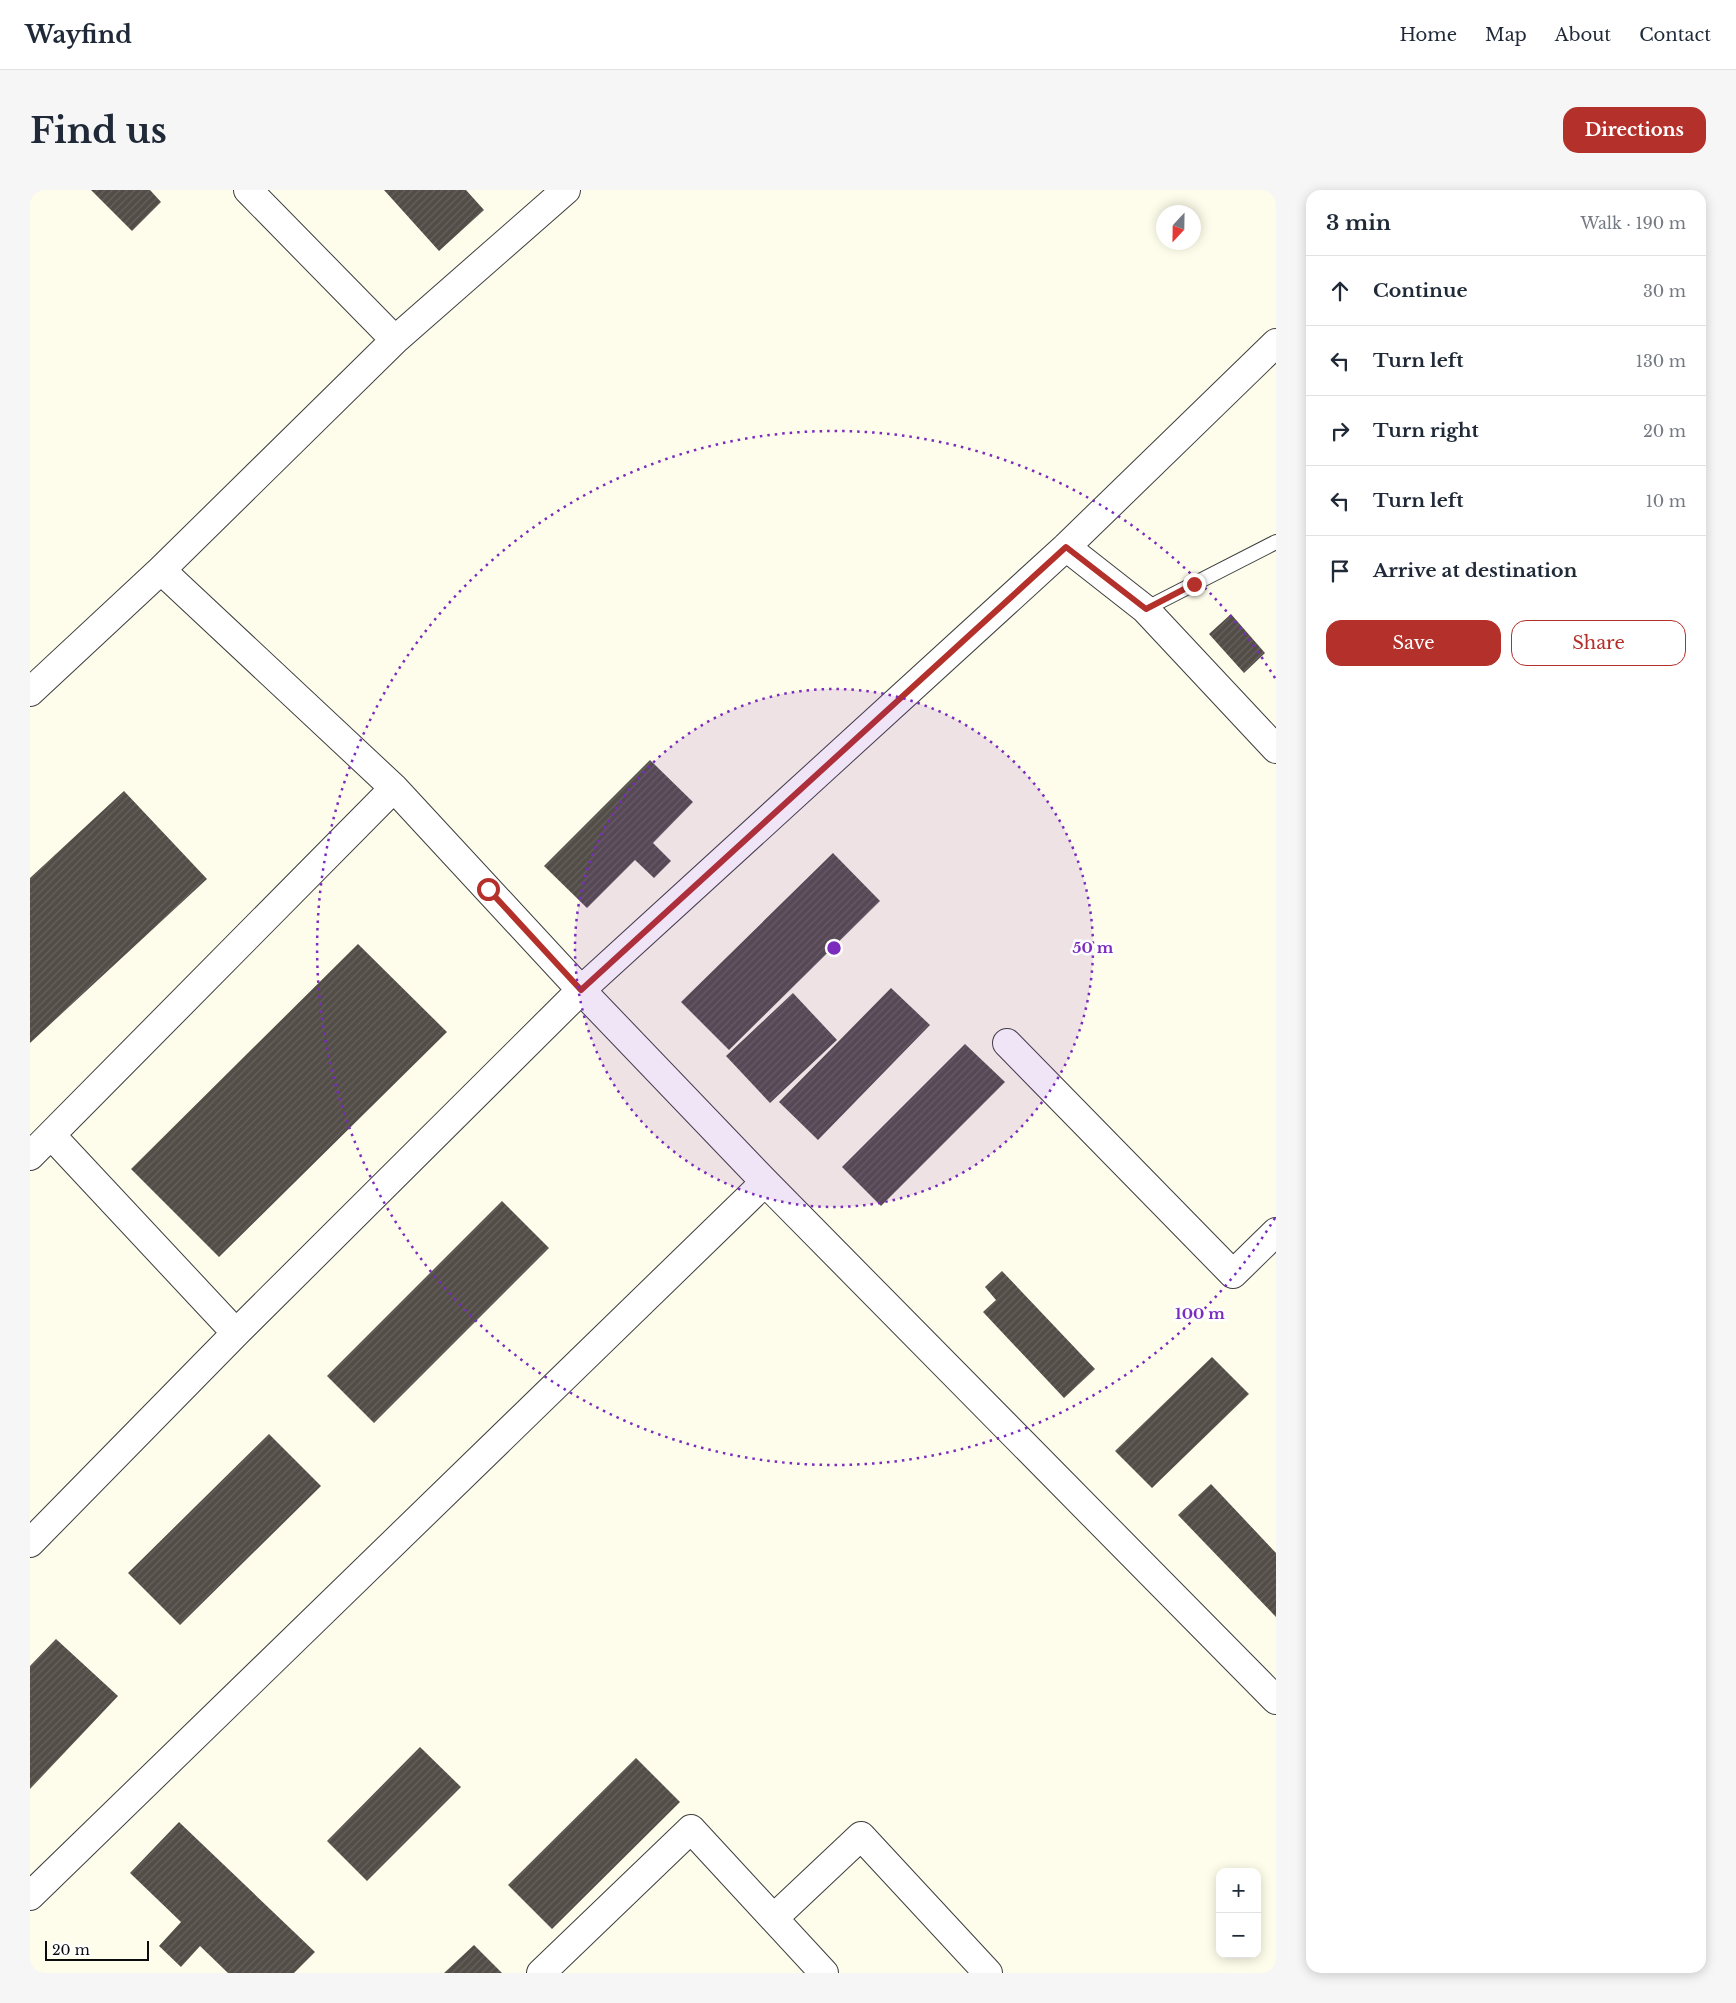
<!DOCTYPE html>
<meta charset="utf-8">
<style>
:root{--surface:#fff;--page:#f6f6f7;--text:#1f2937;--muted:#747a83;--line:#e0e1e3;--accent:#b4302a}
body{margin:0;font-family:"Libre Baskerville",serif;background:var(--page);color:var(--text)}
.controls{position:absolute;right:15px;bottom:15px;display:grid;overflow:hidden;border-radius:10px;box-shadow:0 2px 12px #0003}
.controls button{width:45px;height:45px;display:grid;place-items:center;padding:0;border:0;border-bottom:1px solid var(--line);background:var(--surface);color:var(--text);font:25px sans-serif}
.compass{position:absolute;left:1126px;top:15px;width:45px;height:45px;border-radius:50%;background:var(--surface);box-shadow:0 2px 12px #0003;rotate:202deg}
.scale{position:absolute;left:15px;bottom:12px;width:104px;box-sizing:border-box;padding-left:5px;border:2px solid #0b0b0b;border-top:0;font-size:14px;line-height:18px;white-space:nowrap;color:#0b0b0b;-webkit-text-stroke:4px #fff;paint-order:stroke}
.stop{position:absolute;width:15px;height:15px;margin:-11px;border:4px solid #b4302a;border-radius:50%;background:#fff}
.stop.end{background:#b4302a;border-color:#fff;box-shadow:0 1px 5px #0008}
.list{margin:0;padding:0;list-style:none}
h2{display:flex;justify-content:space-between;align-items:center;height:65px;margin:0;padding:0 20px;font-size:21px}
h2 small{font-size:16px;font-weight:400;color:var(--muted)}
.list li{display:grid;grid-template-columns:32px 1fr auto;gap:15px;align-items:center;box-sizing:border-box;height:70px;padding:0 20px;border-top:1px solid var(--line)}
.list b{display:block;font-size:19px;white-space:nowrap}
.list em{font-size:16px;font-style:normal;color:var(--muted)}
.actions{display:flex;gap:10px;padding:15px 20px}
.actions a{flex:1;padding:11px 0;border:1px solid var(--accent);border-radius:15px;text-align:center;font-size:18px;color:var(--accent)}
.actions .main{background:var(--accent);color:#fff}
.icon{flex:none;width:28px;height:28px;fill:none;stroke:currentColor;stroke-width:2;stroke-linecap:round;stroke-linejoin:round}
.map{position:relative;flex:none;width:1246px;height:1783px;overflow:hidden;border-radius:15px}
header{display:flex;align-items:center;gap:30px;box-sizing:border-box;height:70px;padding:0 25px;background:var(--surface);border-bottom:1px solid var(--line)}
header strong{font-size:24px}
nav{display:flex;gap:28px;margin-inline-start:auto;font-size:18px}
.intro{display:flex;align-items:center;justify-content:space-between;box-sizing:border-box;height:120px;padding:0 30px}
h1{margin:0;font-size:35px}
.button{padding:12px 22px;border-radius:15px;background:var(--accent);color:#fff;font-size:18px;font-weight:700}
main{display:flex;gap:30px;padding:0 30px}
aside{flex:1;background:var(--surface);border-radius:15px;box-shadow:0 2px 12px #0003}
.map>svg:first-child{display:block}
</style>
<header>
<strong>Wayfind</strong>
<nav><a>Home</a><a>Map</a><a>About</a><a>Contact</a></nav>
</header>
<div class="intro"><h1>Find us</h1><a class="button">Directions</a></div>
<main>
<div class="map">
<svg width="1246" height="1783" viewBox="0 0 1246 1783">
<defs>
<pattern id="building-hatch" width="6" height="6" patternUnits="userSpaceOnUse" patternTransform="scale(1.25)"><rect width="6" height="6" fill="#534d48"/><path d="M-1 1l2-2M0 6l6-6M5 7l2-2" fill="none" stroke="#67625e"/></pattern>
</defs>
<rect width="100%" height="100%" fill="#fefcea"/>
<path fill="url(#building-hatch)" d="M61,0h59l11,12 -29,29z
M354,0h82l18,20 -45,41z
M1201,424l34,39 -21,20 -35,-39z
M620,570l43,42 -40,41 18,18 -17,17 -19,-18 -48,48 -43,-42z
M94,601l83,88 -177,164v-165z
M803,663l47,48 -151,149 -48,-48z
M328,754l89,88 -228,225 -88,-88z
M861,798l39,37 -112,115 -39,-38z
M763,803l44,47 -67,63 -44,-47z
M935,854l40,38 -124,124 -39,-39z
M472,1011l47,47 -175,175 -47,-47z
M972,1081l93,98 -31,29 -81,-86 13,-12 -11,-13z
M1182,1167l37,37 -97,94 -37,-37z
M239,1244l52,52 -141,139 -52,-52z
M1181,1294l65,69v64l-98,-102z
M26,1449l62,57 -88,93v-123z
M390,1557l41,40 -94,94 -40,-40z
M606,1568l44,44 -128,127 -44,-44z
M149,1632l136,130 -21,21h-66l-28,-27 -19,21 -22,-21 22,-24 -51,-49z
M444,1755l28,28h-58z"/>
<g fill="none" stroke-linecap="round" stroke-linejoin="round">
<defs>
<path id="lane" d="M1115,419l131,-67"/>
<path id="street" d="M218,0l147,150
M1036,357l79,62 131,140
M131,380l234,-230 171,-150
M0,502l131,-122 233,218 187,202 184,192 511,518
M977,853l226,231 43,-42
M21,945l185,198
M0,966l364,-368
M0,1353l206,-210 345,-343 485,-443 210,-204
M0,1706l735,-714
M745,1727l86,-81 127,137
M511,1783l150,-144 133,144"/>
</defs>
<use href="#lane" stroke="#3e3e3e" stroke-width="16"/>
<use href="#street" stroke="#3e3e3e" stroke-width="30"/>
<use href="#lane" stroke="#fff" stroke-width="14"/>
<use href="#street" stroke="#fff" stroke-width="28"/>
</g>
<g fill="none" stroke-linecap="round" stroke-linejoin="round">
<path stroke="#b4302a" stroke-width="6" d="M458,699l93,101 485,-443 80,62 48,-25"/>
</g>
<circle cx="804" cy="758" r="259" fill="#7b2cbf" fill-opacity=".12"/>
<g fill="none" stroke="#7b2cbf" stroke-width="2.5" stroke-dasharray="2.5 5">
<circle cx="804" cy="758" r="259"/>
<path d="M1245 1028A517 517 0 1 1 1245 488"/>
</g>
<circle cx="804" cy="758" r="8" fill="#7b2cbf" stroke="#fff" stroke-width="2.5"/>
<g font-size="15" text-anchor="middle" font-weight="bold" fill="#7b2cbf" stroke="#fff" stroke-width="5" stroke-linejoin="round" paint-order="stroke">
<text x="1063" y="763">50 m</text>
<text x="1170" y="1129">100 m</text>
</g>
</svg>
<div class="controls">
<button>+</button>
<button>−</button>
</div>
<svg class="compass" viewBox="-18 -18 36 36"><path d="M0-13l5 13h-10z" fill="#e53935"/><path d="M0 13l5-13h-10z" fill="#747a83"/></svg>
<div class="scale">20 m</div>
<div class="stop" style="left:458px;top:699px"></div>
<div class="stop end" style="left:1164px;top:394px"></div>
</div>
<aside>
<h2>3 min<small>Walk · 190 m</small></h2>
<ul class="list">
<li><svg class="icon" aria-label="ahead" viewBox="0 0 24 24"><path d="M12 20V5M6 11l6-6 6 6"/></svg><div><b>Continue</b></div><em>30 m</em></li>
<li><svg class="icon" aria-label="left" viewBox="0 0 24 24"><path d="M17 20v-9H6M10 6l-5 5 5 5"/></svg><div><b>Turn left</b></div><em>130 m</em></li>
<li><svg class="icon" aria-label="right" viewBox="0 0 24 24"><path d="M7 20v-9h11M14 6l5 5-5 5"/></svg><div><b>Turn right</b></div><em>20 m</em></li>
<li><svg class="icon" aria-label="left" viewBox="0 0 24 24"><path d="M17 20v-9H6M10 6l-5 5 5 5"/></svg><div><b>Turn left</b></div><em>10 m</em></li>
<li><svg class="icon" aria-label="arrive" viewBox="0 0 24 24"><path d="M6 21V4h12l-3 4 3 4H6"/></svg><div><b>Arrive at destination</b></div></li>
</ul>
<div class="actions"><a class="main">Save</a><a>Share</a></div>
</aside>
</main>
